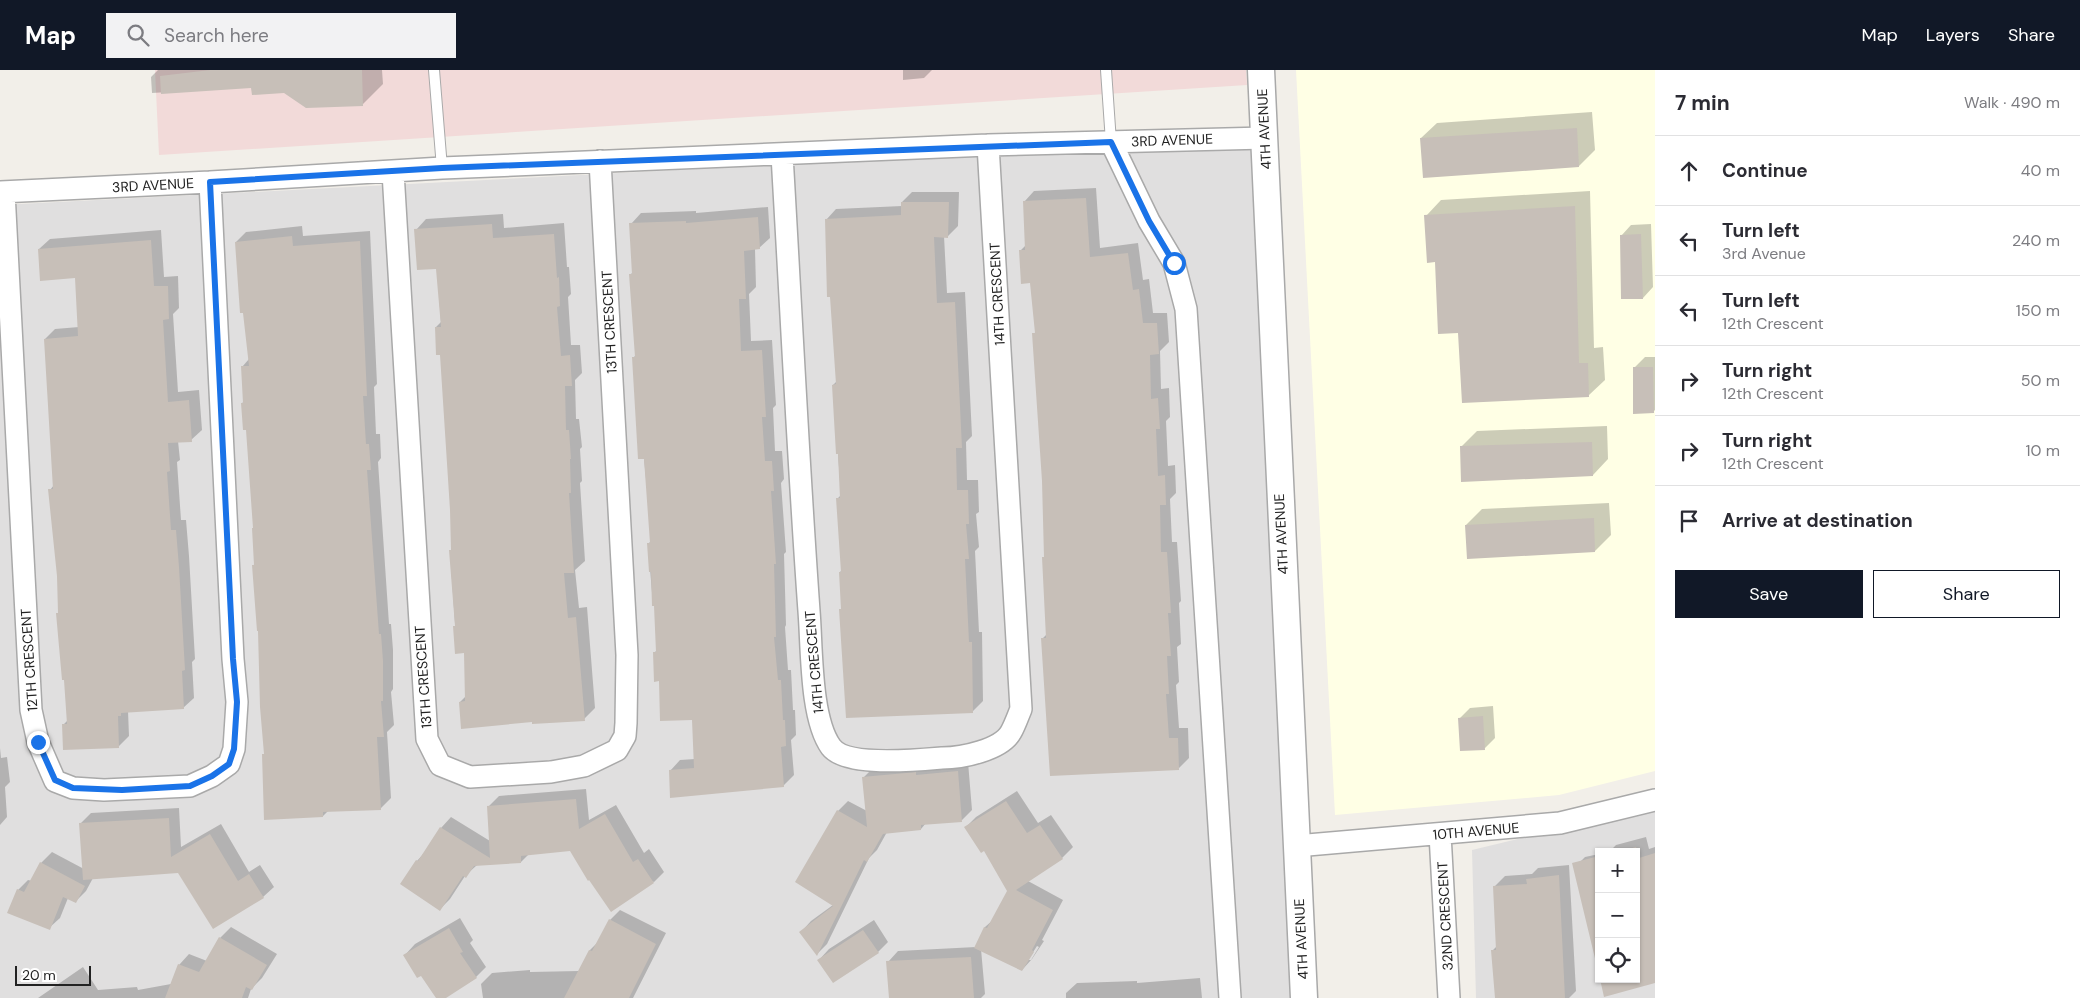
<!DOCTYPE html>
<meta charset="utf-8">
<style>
:root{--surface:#fff;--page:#f2f2f3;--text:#2b2b33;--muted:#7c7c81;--line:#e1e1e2;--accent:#111827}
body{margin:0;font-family:"DM Sans",sans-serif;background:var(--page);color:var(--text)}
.controls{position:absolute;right:15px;bottom:15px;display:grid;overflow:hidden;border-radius:0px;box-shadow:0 1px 4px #0004}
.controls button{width:45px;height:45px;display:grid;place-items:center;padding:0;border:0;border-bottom:1px solid var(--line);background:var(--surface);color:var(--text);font:25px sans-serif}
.scale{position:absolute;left:15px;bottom:12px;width:76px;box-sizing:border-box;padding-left:5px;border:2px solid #222;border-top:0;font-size:14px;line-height:18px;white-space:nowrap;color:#222;-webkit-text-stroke:4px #fff;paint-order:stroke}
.stop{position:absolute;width:15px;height:15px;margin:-11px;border:4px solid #1a73e8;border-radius:50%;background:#fff}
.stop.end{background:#1a73e8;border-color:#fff;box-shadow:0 1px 5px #0008}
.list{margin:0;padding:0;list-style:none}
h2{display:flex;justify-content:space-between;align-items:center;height:65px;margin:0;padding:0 20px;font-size:21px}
h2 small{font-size:16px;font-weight:400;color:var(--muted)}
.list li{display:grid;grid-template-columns:32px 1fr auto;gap:15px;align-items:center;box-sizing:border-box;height:70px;padding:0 20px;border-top:1px solid var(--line)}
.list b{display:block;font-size:19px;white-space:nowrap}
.list p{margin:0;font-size:16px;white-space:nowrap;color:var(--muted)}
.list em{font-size:16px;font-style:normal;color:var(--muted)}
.actions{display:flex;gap:10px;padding:15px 20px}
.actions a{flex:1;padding:11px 0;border:1px solid var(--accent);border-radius:0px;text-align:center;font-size:18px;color:var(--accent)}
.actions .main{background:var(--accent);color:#fff}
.icon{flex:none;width:28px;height:28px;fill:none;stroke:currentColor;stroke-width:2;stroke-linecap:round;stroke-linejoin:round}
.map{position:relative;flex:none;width:1655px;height:928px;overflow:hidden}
header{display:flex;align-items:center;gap:30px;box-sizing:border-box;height:70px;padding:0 25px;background:var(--accent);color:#fff}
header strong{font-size:24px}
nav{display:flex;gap:28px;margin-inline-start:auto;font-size:18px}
.search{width:350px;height:45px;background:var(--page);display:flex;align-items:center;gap:12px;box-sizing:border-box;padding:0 18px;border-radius:0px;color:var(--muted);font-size:19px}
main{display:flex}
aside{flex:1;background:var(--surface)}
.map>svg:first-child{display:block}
</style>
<header>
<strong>Map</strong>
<div class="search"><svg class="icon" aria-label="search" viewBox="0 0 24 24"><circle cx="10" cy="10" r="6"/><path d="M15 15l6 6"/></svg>Search here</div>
<nav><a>Map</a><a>Layers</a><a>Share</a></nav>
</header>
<main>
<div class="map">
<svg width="1655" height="928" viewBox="0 0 1655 928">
<rect width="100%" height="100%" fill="#f2efe9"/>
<path fill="#e0dfdf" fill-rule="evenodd" d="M1259,70l38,858h-1297v-793z
M1655,736v192h-179l-4,-148zM1599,782h37v127h-37z"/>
<path fill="#f2dad9" d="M155,0h1091l1,15 -1088,70z"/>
<path fill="#ffffe5" d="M1296,0h359v701l-96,24 -224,20z"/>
<path fill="#0003" fill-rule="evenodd" d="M158,0h224l1,14 -20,20 -110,-17 -101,6 -1,-16z
M903,0h29l-8,8 -21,2z
M1592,42l3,38 -16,16 -158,-28 16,-15z
M1096,118l4,60 38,-5 5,37 6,-1 4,34h14l2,29 -9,9 1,38 8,-1 1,29 -4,4 2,45 7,-1 1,28 -6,6 2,43h5l4,59 -2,2 2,41 -4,3 2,35 -3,3 3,43h9l1,30 -10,10 -137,-129 5,-5 -3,-153 -10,-147 2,-3 -5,-49 -11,-31 6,-6 -2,-43 10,-11z
M1590,121l4,157 9,-1 2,33 -16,15 -130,-63 -22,-71 -11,-45 15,-16z
M912,122h47l-1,34 -10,10h-4l3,57 18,-1 7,144 -6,6 1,38h11l1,32 -3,2 3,33 -4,4 4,81h3l1,69 -10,10 -133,-101 2,-2 -2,-36 2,-2 -4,-72 3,-3 -8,-110 4,-4 -11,-161 10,-11 66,-3v-4z
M768,137l2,31 -11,10 -4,1 1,38 -7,7 2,47 21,-1 4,65 -3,3 2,43h7l2,28 -3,4 5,69 -2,2 2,71 -1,2 3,43h3l2,40h2l1,25 -5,5 3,35 -11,11 -113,-15 10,-11 15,-1 -1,-40 -34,-39 -6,-27 3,-3 -2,-45h-2l-5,-61 4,-4 -18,-183 2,-2 -6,-80 3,-3 -2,-48 10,-11 55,-2v2z
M503,144l1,14 60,-5 3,44h2l2,27 -3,3 3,48h9l2,28 -7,7 1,39h3l3,28 -2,2 2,32 -2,2 5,78 -10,9 4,38 8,-1 8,101 -11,11 -124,-17 6,-6 -1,-44h-8l-7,-101 2,-2 -1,-39 -9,-156 -6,-27 5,-5 -4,-55 -21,-37 10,-11z
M1651,154l2,63 -10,11 -22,-62 10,-11z
M302,156l1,10 67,-5 7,153 -3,3 2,47h4l1,24 -3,4 11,162h2l2,26v39l-2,3 3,33 -7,7 4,66 -11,11 -52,2 -5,5 -59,-62 2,-2 -6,-122 -7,-64 2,-3 -1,-36 -7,-98 -5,-26 3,-2 -3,-34 7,-8 -13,-117 10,-10z
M161,160l3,47 14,-1 1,32 -6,6 5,78 21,-2 3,40 -11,10 -13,1 2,19 -3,2 4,58h5l3,36 6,103 -3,3 2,36 -11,10 -55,3 1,25 -10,10 -56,-21 5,-5 -3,-41 -8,-65 3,-3 -2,-35 -8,-86 4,-5 -9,-146 10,-10 24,-2 -3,-50 -37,-28 11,-10z
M1645,287h10v53l-2,2 -19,-44z
M1607,356l1,33 -15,16 -132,-28 16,-16z
M1609,433l2,32 -16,16 -129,-26 16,-16z
M1493,636l2,32 -10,10 -24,2 -2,-31 11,-11z
M0,678l1,10 6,-1 3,25 -5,5 2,30 -7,8z
M968,692l4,48 -10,10 -36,3 -5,6 -34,3 -10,18 -8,8 -42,86 -10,10 -16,-22 10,-11 22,-16 5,-94 10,-10 19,10 -4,-33 11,-11z
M586,719l3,31 27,-15 28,48 5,-4 15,23 -10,10 -83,-33 -42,5 -8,8 -44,3 -12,11 -15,23 -10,10 -23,-48 8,-9 16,-24 10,-11 39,24 -2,-34 11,-11z
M1017,721l21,32 13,-8 22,32 -11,11 -34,23 35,19 -21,40 2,1 -12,18 -10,11 -41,-21 4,45 -4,4h-90l-3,-36 10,-11 78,-4 9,-20 8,-7 15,-29 -24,-42 -18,-22 10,-10zM1037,876l2,1 -8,13h-3z
M179,738l2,39 40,-23 28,48 11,-7 14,22 -11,10 -84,-26 -86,7 -7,13 -11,11 -7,-4 -8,20 -11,10 -31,-38 10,-10 4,1 9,-18 11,-11 32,17 -3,-46 10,-10z
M1646,767l3,12 6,-2v135l-19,-3v-127h-27l7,-7z
M1599,784v99l-25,-85 11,-11z
M1569,795l7,126 -7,7h-73l-4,-47 5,-5 -2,-60 10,-10 27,-2 6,-6z
M620,840l46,23 -33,65h-150l-2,-14 11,-11 38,-3v2l49,-1 11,-21 8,-8 12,-22z
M460,848l13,22 -3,3 16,24 -10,10 -32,21h-6l-16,-24 -17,-19 10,-11z
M874,850l14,22 -10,10 -59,8 10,-11z
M231,857l46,27 -15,24 -11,11 -3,9h-210l45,-31 15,23 39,-3 1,3 33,-6 8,-19 10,-11 18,7 13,-23z
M1200,908l2,20h-136v-5l11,-10 60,-2v2z"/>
<path fill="#c7bfb8" d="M210,0h152l1,36 -57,2 -22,-15 -32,2 -1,-7 -90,6 -1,-18z
M1577,58l2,39 -156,11 -3,-40z
M1086,128l4,59 38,-4 5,37 6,-1 4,34h14l2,31 -9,1 1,44 7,-1 2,31h-4l2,47 7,-1 1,30h-6l1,47h6l4,61h-3l3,43h-4l2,38h-3l3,44h9l1,32 -129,6 -9,-138h5l-4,-81h2l-2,-76 -10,-148h3l-5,-50 -9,1 -2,-34h6l-2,-49z
M901,132h48l-1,36 -14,-1 3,66 18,-1 7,146h-6l1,42h11l1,34h-3l3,35h-4l4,83h3l1,71 -127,5 -7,-109h2l-2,-37h2l-5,-74h4l-2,-44h-2l-4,-69 4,-1 -6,-87h-3l-2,-78 76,-4z
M1575,136l4,157h9l1,34 -127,6 -4,-70 -20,1 -3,-72 -8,1 -3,-48z
M758,147l2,32 -16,2 2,48h-7l2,52 21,-1 4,67h-4l3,44h7l2,30h-3l5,73h-2l2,73h-2l4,43h3l2,40h2l1,26 -5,1 3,40 -114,11 -1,-28 25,-2 -2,-48 -32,1 -1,-40 -5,1 -1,-30h3l-2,-46h-2l-1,-34h-2l-2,-29h3l-6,-84h-6l-6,-102h3l-6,-83h3l-3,-51 57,-2v2z
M492,154l1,14 61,-4 3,44 2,-1 1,29 -3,1 4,49 9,-1 2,31h-7l1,44h3l2,29h-1l1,34h-2l5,80h-10l4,45 8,-1 9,104 -53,3v-2l-71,7 -2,-27 6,-1 -1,-48 -9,1 -2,-28h2l-6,-76h2l-1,-40 -10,-155h-4l-1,-28h6l-5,-58 -19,1 -3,-41z
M1641,164l2,65h-22l-1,-64z
M292,166l1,10 67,-5 7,155h-4l3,48h3l2,26h-4l12,164h2l2,27v40h-2l3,36h-7l4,73 -58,2v5l-59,3 -2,-66h2l-4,-47 -2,-76h-1l-5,-66h2l-2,-37h1l-7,-98h-3l-2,-27h2l-2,-37h8l-6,-53h-3l-5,-71z
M151,170l3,46h14l1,33 -6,1 5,82 21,-2 3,42 -24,1 2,28 -3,1 4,58h5l3,37 6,103 -3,1 2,38 -63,4v3h-3l1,32 -56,2 -1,-26h5l-3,-44h-2l-6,-67h2l-1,-37 -9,-87h5l-9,-150 34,-3 -3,-58 -35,3 -2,-32z
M1633,297h20l1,46 -21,1z
M1592,372l1,34 -132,6 -1,-36z
M1594,448l1,34 -128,7 -2,-34z
M1483,646l2,34 -25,1 -2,-33z
M958,701l4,51 -41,3v5l-38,4 -16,28 -3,-2 -47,96 -18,-24 34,-26 -38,-24 42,-72 30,17 -5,-50 44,-4 10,-1v3z
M576,729l3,30 26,-15 28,48 5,-3 16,24 -43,29 -22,-32 -1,1 -18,-30 -49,5v7l-47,3 -8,12 -3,-2 -23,35 -40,-27 16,-24 2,1 22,-34 50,31 -3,-52z
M1006,731l21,32 13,-8 23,34 -47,31 37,20 -21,40 2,2 -12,19 -48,-23 10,-21 3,1 20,-37 -23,-40 -3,2 -17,-26z
M169,748l2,39 39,-23 28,47 11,-7 15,24 -51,31 -35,-56 -95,7 -4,-57z
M1636,777l3,11 16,-5v130l-51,14 -4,-18h36v-127h-19z
M1599,786v119l-27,-112z
M40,792l45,24 -9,17 -13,-6 -13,33 -43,-17 10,-24 7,3z
M1559,805l6,123h-70l-4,-48h5l-3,-64 34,-2 -1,-5z
M609,849l47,25 -27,54h-65l25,-48 3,1z
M449,858l14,24 -3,1 17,25 -31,20h-10l-15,-22 -4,2 -14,-23z
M863,860l16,23 -46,30 -16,-23z
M219,867l48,28 -15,25 -6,-3 -4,11h-77l13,-34 21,8z
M971,887l3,41h-85l-3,-37z"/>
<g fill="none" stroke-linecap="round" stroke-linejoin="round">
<defs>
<path id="service" d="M434,0l8,98
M1106,0l5,72"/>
<path id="minor" d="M1111,72l38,79 25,42 12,46 44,689
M782,85c9,152 16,304 27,456 3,36 1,107 22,136 15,20 87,13 111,11 20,0 59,-8 69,-26 4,-7 7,-16 10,-23l-33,-564
M393,102l34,567 13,26 30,12 81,-5 33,-6 33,-16 8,-14 1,-13 1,-68 -27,-494
M0,122l210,-10 232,-14 546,-23 277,-7
M4,122l27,518 7,32 17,39 18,7 31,2 86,-4 22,-10 17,-12 5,-15 3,-47 -4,-43 -23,-477
M1440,764l9,164
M1296,776l264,-23 95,-23"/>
<path id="tertiary" d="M1261,0l43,928"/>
</defs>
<use href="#service" stroke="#a9a9a9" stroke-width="12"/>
<use href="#minor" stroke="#a9a9a9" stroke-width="24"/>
<use href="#tertiary" stroke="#a9a9a9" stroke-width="29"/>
<use href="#service" stroke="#fff" stroke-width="10"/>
<use href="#minor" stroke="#fff" stroke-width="21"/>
<use href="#tertiary" stroke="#fff" stroke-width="26"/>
</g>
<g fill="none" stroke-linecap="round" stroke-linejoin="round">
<path stroke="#1a73e8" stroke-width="6" d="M38,672l17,38 18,8 49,2 68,-4 22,-10 17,-12 5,-15 3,-47 -4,-43 -23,-477 232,-14 669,-26 38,79 25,42"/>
</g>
<g text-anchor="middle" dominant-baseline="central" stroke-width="4.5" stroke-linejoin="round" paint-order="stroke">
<g font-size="14" fill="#222" stroke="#fff">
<text transform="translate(1264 59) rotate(-93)">4TH AVENUE</text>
<text transform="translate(1172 70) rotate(-2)">3RD AVENUE</text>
<text transform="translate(153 115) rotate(-3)">3RD AVENUE</text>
<text transform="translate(997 224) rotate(-93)">14TH CRESCENT</text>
<text transform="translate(609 252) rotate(-93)">13TH CRESCENT</text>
<text transform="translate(1281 464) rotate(-93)">4TH AVENUE</text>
<text transform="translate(29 590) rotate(-94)">12TH CRESCENT</text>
<text transform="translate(814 592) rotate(-95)">14TH CRESCENT</text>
<text transform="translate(423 607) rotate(-94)">13TH CRESCENT</text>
<text transform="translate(1476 761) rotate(-5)">10TH AVENUE</text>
<text transform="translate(1445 846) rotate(-93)">32ND CRESCENT</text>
<text transform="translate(1301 869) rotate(-93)">4TH AVENUE</text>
</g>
</g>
</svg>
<div class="controls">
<button>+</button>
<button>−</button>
<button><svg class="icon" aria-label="locate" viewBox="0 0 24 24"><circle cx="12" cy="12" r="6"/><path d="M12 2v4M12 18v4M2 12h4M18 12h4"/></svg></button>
</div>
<div class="scale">20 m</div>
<div class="stop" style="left:1174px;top:193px"></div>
<div class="stop end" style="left:38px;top:672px"></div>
</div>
<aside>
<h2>7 min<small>Walk · 490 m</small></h2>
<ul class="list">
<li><svg class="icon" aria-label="ahead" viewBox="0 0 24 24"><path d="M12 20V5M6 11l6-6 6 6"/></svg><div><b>Continue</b></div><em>40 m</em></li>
<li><svg class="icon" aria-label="left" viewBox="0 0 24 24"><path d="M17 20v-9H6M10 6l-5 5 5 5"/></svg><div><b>Turn left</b><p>3rd Avenue</p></div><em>240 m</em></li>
<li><svg class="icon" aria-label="left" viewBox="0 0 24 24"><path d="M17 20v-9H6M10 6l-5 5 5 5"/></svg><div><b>Turn left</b><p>12th Crescent</p></div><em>150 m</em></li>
<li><svg class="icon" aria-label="right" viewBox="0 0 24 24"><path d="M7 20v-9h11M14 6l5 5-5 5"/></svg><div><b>Turn right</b><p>12th Crescent</p></div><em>50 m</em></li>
<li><svg class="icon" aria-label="right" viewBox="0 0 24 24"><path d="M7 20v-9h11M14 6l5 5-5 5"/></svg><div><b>Turn right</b><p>12th Crescent</p></div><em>10 m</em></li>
<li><svg class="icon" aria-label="arrive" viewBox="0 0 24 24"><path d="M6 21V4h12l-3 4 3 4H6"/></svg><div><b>Arrive at destination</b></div></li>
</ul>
<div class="actions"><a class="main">Save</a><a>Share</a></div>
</aside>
</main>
